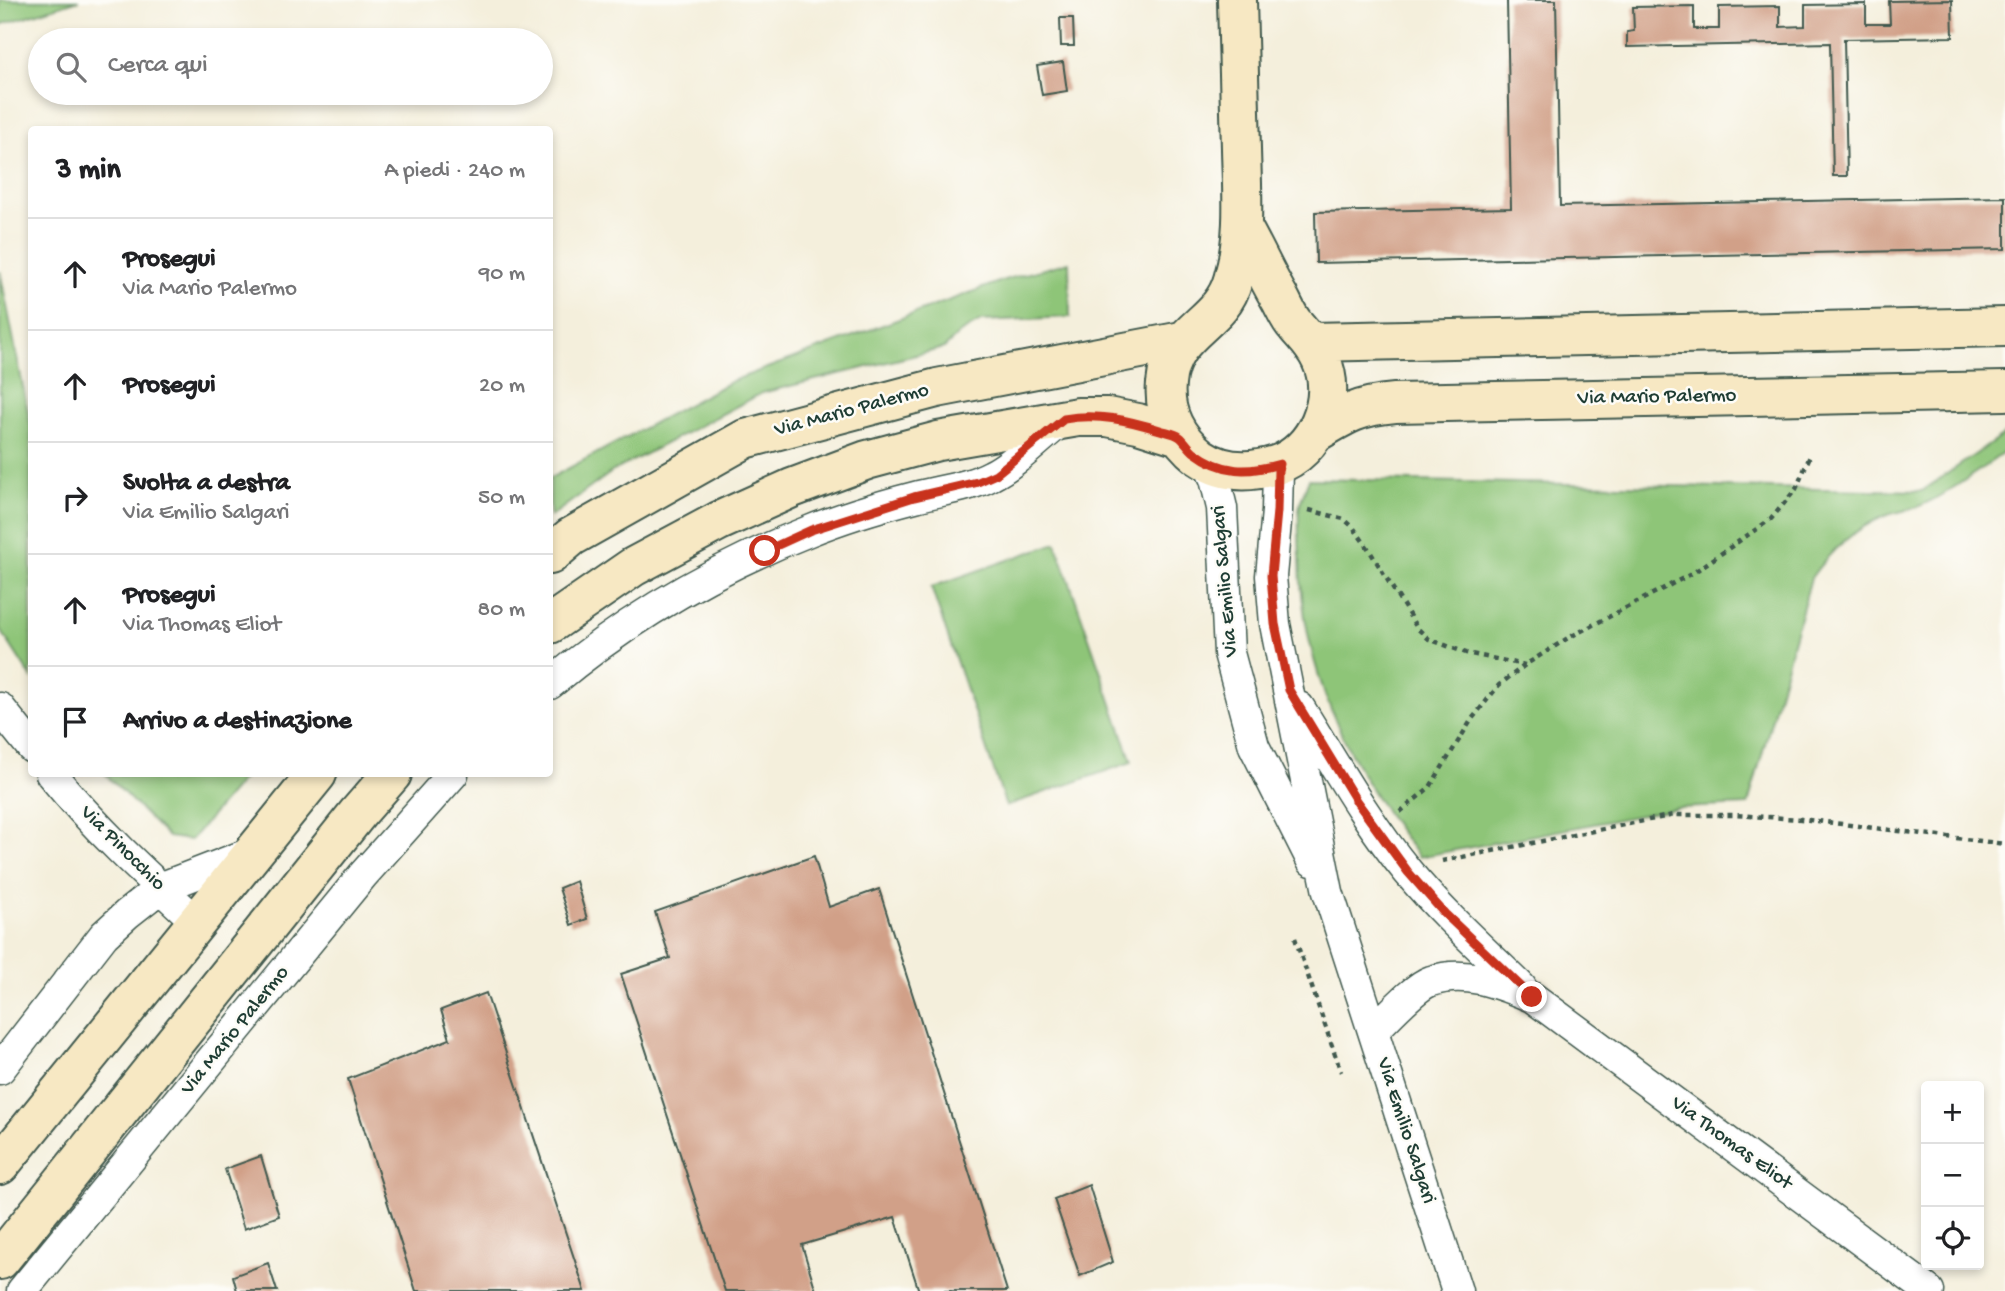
<!DOCTYPE html>
<html lang="it">
<meta charset="utf-8">
<style>
:root{--surface:#fff;--page:#f6f6f6;--text:#202124;--muted:#757577;--line:#e0e0e0}
body{margin:0;font-family:"Gochi Hand",sans-serif;background:var(--page);color:var(--text)}
.controls{position:absolute;right:21px;bottom:21px;display:grid;overflow:hidden;border-radius:7px;box-shadow:0 4px 10px #0003}
.controls button{width:63px;height:63px;display:grid;place-items:center;padding:0;border:0;border-bottom:2px solid var(--line);background:var(--surface);color:var(--text);font:35px sans-serif}
.stop{position:absolute;width:21px;height:21px;margin:-16px;border:5px solid #c8321e;border-radius:50%;background:#fff}
.stop.end{background:#c8321e;border-color:#fff;box-shadow:0 2px 7px #0008}
.list{margin:0;padding:0;list-style:none}
h2{display:flex;justify-content:space-between;align-items:center;height:91px;margin:0;padding:0 28px;font-size:30px}
h2 small{font-size:23px;font-weight:400;color:var(--muted)}
.list li{display:grid;grid-template-columns:46px 1fr auto;gap:21px;align-items:center;box-sizing:border-box;height:112px;padding:0 28px;border-top:2px solid var(--line)}
.list b{display:block;font-size:26px;white-space:nowrap}
.list p{margin:0;font-size:23px;white-space:nowrap;color:var(--muted)}
.list em{font-size:23px;font-style:normal;color:var(--muted)}
.icon{flex:none;width:38px;height:38px;fill:none;stroke:currentColor;stroke-width:2;stroke-linecap:round;stroke-linejoin:round}
.map{position:relative;flex:none;width:2005px;height:1291px;overflow:hidden}
.search{position:absolute;background:var(--surface);box-shadow:0 4px 10px #0003;left:28px;top:28px;width:525px;height:77px;display:flex;align-items:center;gap:18px;box-sizing:border-box;padding:0 24px;border-radius:38px;color:var(--muted);font-size:26px}
.panel{position:absolute;background:var(--surface);box-shadow:0 4px 10px #0003;left:28px;top:126px;width:525px;height:651px;border-radius:7px}
.map>svg:first-child{display:block}
</style>
<div class="map">
<svg width="2005" height="1291" viewBox="0 0 2005 1291">
<rect width="100%" height="100%" fill="#fdfcf7"/>
<filter id="ink" filterUnits="userSpaceOnUse"><feTurbulence type="fractalNoise" baseFrequency=".0143" numOctaves="2"/><feDisplacementMap in="SourceGraphic" scale="14" xChannelSelector="R" yChannelSelector="G"/><feConvolveMatrix kernelMatrix="1 2 1 2 8 2 1 2 1" color-interpolation-filters="sRGB"/></filter>
<filter id="wash" filterUnits="userSpaceOnUse"><feTurbulence type="fractalNoise" baseFrequency=".00686" numOctaves="4" result="noise"/><feDisplacementMap in="SourceGraphic" scale="28" xChannelSelector="R" yChannelSelector="G"/><feGaussianBlur stdDeviation="1.57" result="paint"/><feColorMatrix in="noise" values="0 0 0 0 0 0 0 0 0 0 0 0 0 0 0 0 0 1.4 0 .05"/><feComposite in="paint" operator="in"/></filter>
<g filter="url(#wash)">
<rect width="100%" height="100%" fill="#f4efdc"/>
<path fill="#8ec578" stroke="#568156" stroke-width="2" d="M0,0h79l-79,25z
M1069,262l1,55 -89,4 -21,12 -16,15 -182,45 -149,78 -63,46v-39l182,-97 275,-102z
M0,271l31,156v250l-31,-48z
M2005,434v18c-28,19 -56,42 -88,55 -10,4 -22,5 -32,9 -30,12 -56,36 -74,62l-63,227 -70,3 -259,49c-69,-88 -118,-185 -119,-299 -1,-16 -2,-32 -1,-48 1,-10 6,-21 10,-31l613,12z
M1056,543l76,219 -126,44 -75,-219z
M105,774l78,1 64,-1 -56,66 -23,-3z"/>
<g id="blocks">
<path fill="#d1a088" d="M1507,0h49l4,206 445,-9v52l-689,14 -1,-51 196,-4z
M1952,0l1,37 -109,2 3,137h-14l-3,-133 -203,4v-15l7,-1 -1,-24 61,-1v23h25v-22l61,-1v21l25,-1v-21l61,-1v20h24l-1,-23z
M1060,18h13l1,28h-13z
M1063,62l4,29 -25,4 -5,-29z
M814,856l15,51 50,-18 128,402h-88l-24,-74 -93,28 14,46h-91l-104,-317 49,-16 -15,-46z
M576,881l11,38 -16,6 -12,-37z
M486,993l99,298h-169l-68,-212 102,-40 -9,-29z
M261,1156l18,60 -35,13 -19,-60z
M1089,1185l24,77 -33,14 -26,-77z
M268,1263l9,28h-40l-4,-15z"/>
</g>
</g>
<g filter="url(#ink)">
<use href="#blocks" fill-opacity="0" stroke="#3f584d" stroke-width="2"/>
<g fill="none" stroke-linecap="round" stroke-linejoin="round">
<defs>
<path id="street" d="M1207,461l8,18 7,29 7,145 25,93 58,115
M1280,464l-2,6 -1,41 -6,65 4,48 53,268 129,399
M550,684c77,-65 165,-116 259,-153 34,-14 71,-25 106,-34 26,-7 53,-9 77,-22 23,-11 49,-39 71,-55
M1299,707c35,56 67,114 109,165 35,42 75,78 113,115
M0,708l32,40
M51,774c43,53 95,101 145,147
M1373,1031c13,-12 42,-45 58,-50 35,-12 69,3 101,16l397,294
M0,1069l104,-134 23,-21 33,-26 93,-36
M22,1291l341,-416 90,-101"/>
<path id="secondary" d="M1237,0c1,50 3,99 4,149 1,44 5,88 -8,131 -12,45 -63,50 -67,104 -3,29 11,55 34,73 23,16 50,16 76,8 40,-13 63,-67 45,-105 -6,-14 -15,-22 -25,-34 -7,-7 -11,-18 -16,-27 -13,-22 -24,-47 -37,-70
M1312,342l693,-15
M1315,433c31,-19 44,-27 80,-30l610,-12
M550,555l21,-18 174,-98 192,-51 245,-47
M550,624l83,-57 86,-46 73,-33 75,-28 71,-19 140,-24h29l31,6 41,13
M0,1165l317,-391
M0,1260l358,-447 34,-39"/>
</defs>
<use href="#street" stroke="#3f584d" stroke-width="33"/>
<use href="#secondary" stroke="#3f584d" stroke-width="42"/>
<path stroke="#3f584d" stroke-width="4.5" stroke-dasharray="5 5" stroke-linecap="butt" d="M1309,510l35,9 9,8 15,21 49,80 12,11 37,14 59,12
M1400,812l30,-25 42,-68 27,-34 26,-20 43,-27 125,-65 78,-54 25,-30 14,-33
M1442,861l232,-46h59l68,4 204,25
M1295,938l46,134"/>
<use href="#street" stroke="#fff" stroke-width="30"/>
<use href="#secondary" stroke="#f7e8c3" stroke-width="38"/>
</g>
</g>
<g fill="none" stroke-linecap="round" stroke-linejoin="round" filter="url(#ink)">
<path stroke="#c8321e" stroke-width="9" d="M765,551l46,-21 103,-33 64,-15 18,-8 68,-55c33,-6 64,1 96,11 6,2 15,3 20,7 5,4 9,11 14,15 29,22 54,21 86,12l-2,6 -1,41 -6,65 4,48 14,66 68,112 51,70 37,42 87,83"/>
</g>
<g text-anchor="middle" dominant-baseline="central" stroke-width="5" stroke-linejoin="round" paint-order="stroke">
<g font-size="21" fill="#1f3d34" stroke="#fdfcf7">
<text transform="translate(1657 398) rotate(-1)">Via Mario Palermo</text>
<text transform="translate(852 411) rotate(-15)">Via Mario Palermo</text>
<text transform="translate(1226 581) rotate(-95)">Via Emilio Salgari</text>
<text transform="translate(122 849) rotate(45)">Via Pinocchio</text>
<text transform="translate(236 1031) rotate(-51)">Via Mario Palermo</text>
<text transform="translate(1405 1131) rotate(72)">Via Emilio Salgari</text>
<text transform="translate(1731 1144) rotate(36)">Via Thomas Eliot</text>
</g>
</g>
</svg>
<div class="controls">
<button>+</button>
<button>−</button>
<button><svg class="icon" aria-label="locate" viewBox="0 0 24 24"><circle cx="12" cy="12" r="6"/><path d="M12 2v4M12 18v4M2 12h4M18 12h4"/></svg></button>
</div>
<div class="stop" style="left:765px;top:551px"></div>
<div class="stop end" style="left:1532px;top:997px"></div>
<div class="search"><svg class="icon" aria-label="search" viewBox="0 0 24 24"><circle cx="10" cy="10" r="6"/><path d="M15 15l6 6"/></svg>Cerca qui</div>
<section class="panel">
<h2>3 min<small>A piedi · 240 m</small></h2>
<ul class="list">
<li><svg class="icon" aria-label="ahead" viewBox="0 0 24 24"><path d="M12 20V5M6 11l6-6 6 6"/></svg><div><b>Prosegui</b><p>Via Mario Palermo</p></div><em>90 m</em></li>
<li><svg class="icon" aria-label="ahead" viewBox="0 0 24 24"><path d="M12 20V5M6 11l6-6 6 6"/></svg><div><b>Prosegui</b></div><em>20 m</em></li>
<li><svg class="icon" aria-label="right" viewBox="0 0 24 24"><path d="M7 20v-9h11M14 6l5 5-5 5"/></svg><div><b>Svolta a destra</b><p>Via Emilio Salgari</p></div><em>50 m</em></li>
<li><svg class="icon" aria-label="ahead" viewBox="0 0 24 24"><path d="M12 20V5M6 11l6-6 6 6"/></svg><div><b>Prosegui</b><p>Via Thomas Eliot</p></div><em>80 m</em></li>
<li><svg class="icon" aria-label="arrive" viewBox="0 0 24 24"><path d="M6 21V4h12l-3 4 3 4H6"/></svg><div><b>Arrivo a destinazione</b></div></li>
</ul>
</section>
</div>
